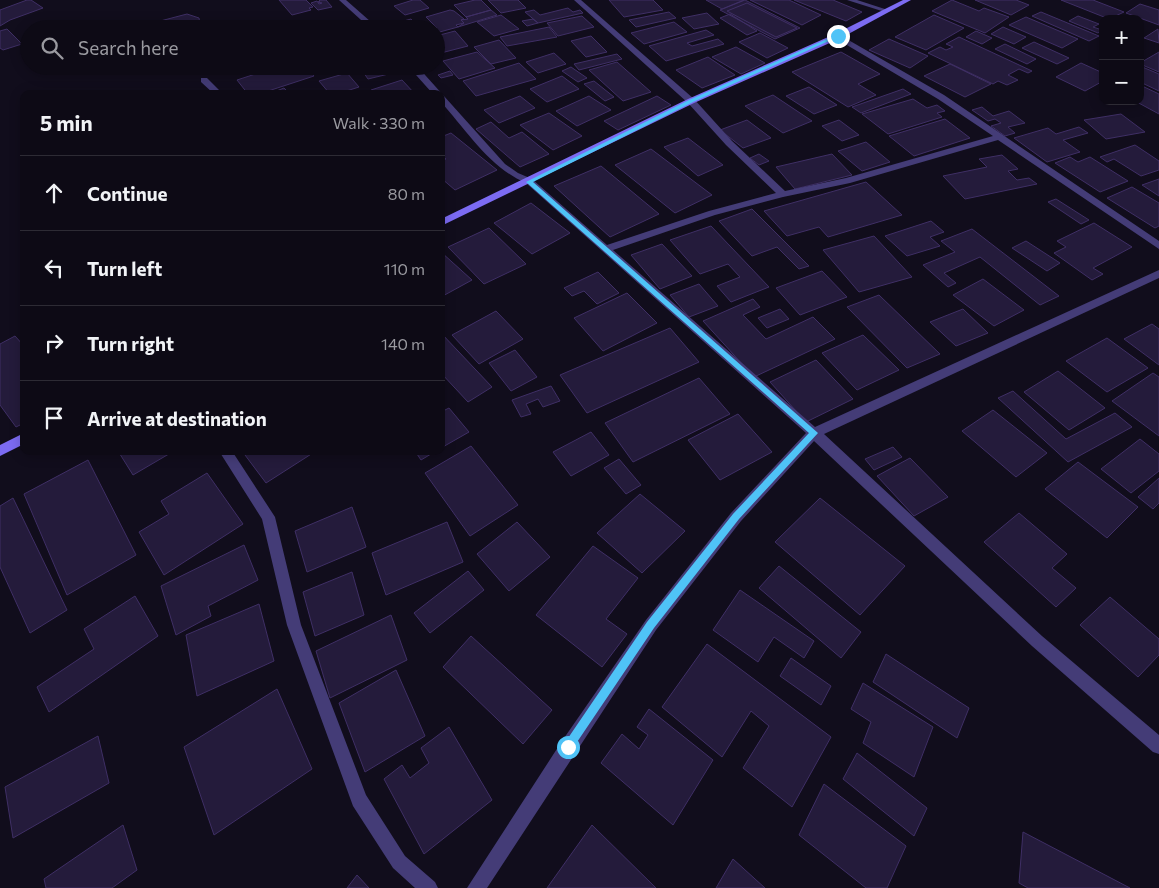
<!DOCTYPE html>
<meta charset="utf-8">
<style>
:root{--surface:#0d0a15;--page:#1b1822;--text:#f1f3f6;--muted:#9a9aa0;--line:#2d2b34}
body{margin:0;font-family:Commissioner,sans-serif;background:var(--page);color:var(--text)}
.controls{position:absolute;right:15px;top:15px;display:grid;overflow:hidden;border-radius:10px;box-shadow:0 2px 12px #0003}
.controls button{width:45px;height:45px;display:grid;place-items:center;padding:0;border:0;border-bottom:1px solid var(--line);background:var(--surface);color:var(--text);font:25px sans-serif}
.stop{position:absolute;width:15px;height:15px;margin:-11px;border:4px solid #4fc3f7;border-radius:50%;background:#fff}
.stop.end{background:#4fc3f7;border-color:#fff;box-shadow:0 1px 5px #0008}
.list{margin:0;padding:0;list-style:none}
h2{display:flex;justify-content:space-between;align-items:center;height:65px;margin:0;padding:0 20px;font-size:21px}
h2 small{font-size:16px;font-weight:400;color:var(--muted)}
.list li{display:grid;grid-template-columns:32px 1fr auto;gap:15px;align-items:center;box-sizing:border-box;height:75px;padding:0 20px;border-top:1px solid var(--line)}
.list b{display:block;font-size:19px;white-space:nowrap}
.list em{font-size:16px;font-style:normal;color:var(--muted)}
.icon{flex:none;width:28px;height:28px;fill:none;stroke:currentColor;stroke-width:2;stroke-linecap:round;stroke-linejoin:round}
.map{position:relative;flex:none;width:1159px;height:888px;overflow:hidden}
.search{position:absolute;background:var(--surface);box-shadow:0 2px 12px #0003;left:20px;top:20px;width:425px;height:55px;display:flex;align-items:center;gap:12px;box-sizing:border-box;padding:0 18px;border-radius:28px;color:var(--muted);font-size:19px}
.panel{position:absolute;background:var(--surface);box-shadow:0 2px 12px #0003;left:20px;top:90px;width:425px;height:365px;border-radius:10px}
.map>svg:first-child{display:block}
</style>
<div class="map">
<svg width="1159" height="888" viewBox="0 0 1159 888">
<rect width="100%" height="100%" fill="#110d1c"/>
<path fill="#241b3b" stroke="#3f2f65" d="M27,0h4l12,8 -33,12 -10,6v-16z
M279,0h27l7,7 -4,1 2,2 -19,5z
M319,0h7l6,7 -14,3 -7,-7 6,-2 2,3 3,-1 -4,-1 2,-1z
M413,0h7l9,8 -24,7 -11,-9z
M475,0h6l10,10 -25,7 -12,-12z
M488,0h30l8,8 -25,5z
M609,0h44l10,10 -39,7z
M706,0h38l-22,9z
M745,0l55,28 -25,11 -55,-29z
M750,0h39l32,15 -19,10z
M794,0h39l29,12 -16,9z
M952,0l27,11 5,-3 25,9 -24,16 -53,-22z
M975,0h41l13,5 -18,10z
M1061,0h32l31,12 -15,7z
M747,3l50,25 -21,9 -49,-26z
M1140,4l19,6v15l-33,-12z
M568,8l5,4 7,-2 3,3 -45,10 -13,-11 9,-2 6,5z
M450,10l4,1 10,8 -3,1 3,3 -8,2 2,2 -22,6v-4h-2l3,-1 -11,-11z
M491,10l6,5 -39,12 6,-4 -3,-3 7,-1 -2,-2z
M669,12l7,6 -40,9 -7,-7z
M1041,12l58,24 -10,5 -57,-25z
M707,13l12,11 -25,5 -12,-11z
M187,14l12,4 1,6 -18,5h-35l-2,-4z
M730,14l27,17 -10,4 -27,-17z
M501,15l18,14 -25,7 -17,-14z
M934,15l30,13 -38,22 -31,-13z
M582,16l12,11 -36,9 -11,-13z
M1078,16l21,8 -6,3 9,3 -4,3 -29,-12z
M1026,17l52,22 -16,9 -53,-23z
M411,19l9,10h-32l-3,-3z
M533,19l5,4 -11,3 -5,-5z
M349,22l7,7h-30z
M674,22l13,10 -43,12 -13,-11z
M549,27l8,10 -50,9 -7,-9z
M1003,27l23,10 -12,7 -23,-10z
M7,29l15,15 -19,6 -3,-2v-17z
M1158,29l1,14 -15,-5z
M706,30l8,5 -27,8 5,3 26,-7 6,5 -58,17 -17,-15z
M455,31l13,15 -31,8 -1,-18z
M976,31l16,7 -10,6 -16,-7z
M760,33l28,15 -21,10 -28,-16z
M591,36l16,16 -21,5 -15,-16z
M959,37l73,34 -4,2 -9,-4 -11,6 10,5 -11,5 -9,-4 -5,3 -65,-31 12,-6 6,3 7,-3 -7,-3z
M889,39l39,17 -18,12 -41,-18z
M499,40l17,18 -25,6 -17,-17z
M1034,42l35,16 -12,6 -35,-16z
M1005,44l31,15 -9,5 -32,-15z
M736,47l29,16 -24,11 -29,-17z
M477,52l18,16 -36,11 -16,-18z
M841,52l39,22 -22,10 18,11 -28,12 -56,-35z
M1159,52v20l-19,-8v-1z
M554,53l12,11 -28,9 -12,-11z
M617,54l5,5 -43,11 -5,-6z
M708,57l27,18 -33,13 -26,-18z
M617,62l34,30 -28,9 -34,-31z
M519,63l17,16 -60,17 -13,-15z
M1081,63l22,10v8l-18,10 -29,-14z
M950,64l41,20 -26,13 -41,-21z
M225,66h26l-21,7z
M280,66h18l-9,3 4,4 14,-5 7,8 -55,18h-11l-11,-14z
M359,66h39l3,5 -33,8z
M1140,66l19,8v17l-19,-9z
M571,67l16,11 -9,4 -16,-11z
M450,71l3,4 -12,3 -3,-3z
M347,73l12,14 -22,7h-7l-11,-13z
M562,76l17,13 -32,13 -17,-13z
M402,80l13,14h-41l-3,-4z
M594,81l20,16 -9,4 -21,-17z
M1140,85l19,9v20l-24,-13h5z
M809,87l28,18 -23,9 -28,-18z
M284,88l6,6h-21z
M903,89l8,5 -50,19 -9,-6z
M773,95l39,26 -29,12 -38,-27z
M520,96l15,12 -36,15 -15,-13z
M589,96l22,14 -34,16 -21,-15z
M657,96l14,9 -53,25 -14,-9z
M913,99l14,9 10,-3 8,6 -8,2 5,4 -54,17 -26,-20z
M982,107l11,9 16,-5 16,12 -17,4 7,6 -10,3 -14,-10 10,-3 -6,-4 -7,2 -16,-11z
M549,113l33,23 -29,14 -33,-25z
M1121,114l24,18 -39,7 -22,-19z
M945,119l25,19 -56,18 -25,-20z
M747,120l24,18 -28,10 -23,-18z
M839,120l20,15 -17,6 -20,-15z
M491,122l18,16 13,-6 27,22 -29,13 -44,-38z
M1079,127l9,6 -25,7 17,12 -33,10 -33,-24 34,-10 8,6z
M451,133l46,37 -42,20 -14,-12v-17l5,-2 -5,-4v-18z
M688,138l35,27 -25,11 -34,-29z
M866,142l24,20 -28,9 -24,-20z
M1135,145l24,16v9l-18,6 -27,-17 -7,3 -7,-5z
M651,149l61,46 -37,18 -60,-48z
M759,154l10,7 -10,4 -9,-7z
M832,154l20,21 -57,14 -19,-22z
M1002,155l16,14 -10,2 9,9 12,-2 8,6 -72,15 -22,-23 44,-9 -8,-8z
M1070,157l8,5 12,-5 38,24 -28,11 -45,-29z
M601,166l58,48 -49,23 -56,-51z
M1159,179v17l-17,-11z
M866,182l36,33 -74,22 -9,-10 -32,9 -23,-25z
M1132,187l27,16v23l-4,2 -48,-30z
M1056,199l33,21 -8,4 -33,-22z
M531,203l39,30 -38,21 -38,-31z
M752,209l57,57 -10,3 -22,-22 -25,9 -33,-35z
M931,221l13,11 -14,5 10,9 -33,10 -22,-20z
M1094,223l38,24 -39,21 10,6 -11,6 -38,-27 12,-6 -9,-6z
M711,226l58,61 -38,15 -14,-16 23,-9 -12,-13 -28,10 -30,-34z
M489,228l37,36 -42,20 -36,-37z
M972,229l87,67 -19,9 -60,-48 -36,16 12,10 -8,4 -25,-22 32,-13 -14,-11z
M874,236l38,41 -53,15 -36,-42z
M1026,241l34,22 -13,8 -35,-23z
M662,244l30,32 -32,13 -29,-34z
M441,252l31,28 -31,17z
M822,271l25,26 -47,18 -24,-27z
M598,272l21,21 -22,11 -13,-13 -12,5 -8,-8z
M983,279l41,31 -30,16 -41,-31z
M699,284l19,22 -29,11 -19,-22z
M627,293l30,30 -54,28 -29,-33z
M879,295l61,59 -33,14 -60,-61z
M753,299l7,8 -17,8 23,24 47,-22 22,22 -81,38 -51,-56z
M780,309l9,10 -22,9 -9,-10z
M963,309l25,24 -32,13 -26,-24z
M496,311l27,28 -44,25 -27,-29z
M1152,324l7,5v36l-35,-26z
M670,328l29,34 -112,51 -27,-38z
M441,333l51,54 -24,15 -27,-29z
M863,335l36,35 -42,20 -35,-37z
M15,336l9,10v77l-8,4 -16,-22v-61z
M1107,338l41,30 -41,24 -41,-31z
M515,350l22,27 -26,14 -22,-28z
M816,360l37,39 -47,23 -36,-40z
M1058,371l47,37 -36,22 -45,-38z
M1153,373l6,4v59l-47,-35z
M699,378l31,36 -97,48 -28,-39z
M551,386l9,15 -17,6 -5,-8 -12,5 5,10 -10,3 -9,-17z
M1013,391l53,48 49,-26 17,14 -64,35 -70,-64z
M449,408l20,24 -28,16v-36z
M993,410l54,43 -31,24 -54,-46z
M738,414l34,38 -52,28 -32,-40z
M591,432l18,23 -38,21 -18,-24z
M1140,439l19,15v17l-28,22 -30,-24z
M471,446l47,59 -48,31 -45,-63z
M893,447l9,10 -28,13 -9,-11z
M118,451h56l-41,24z
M242,451h74l-50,32z
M415,451h21l-15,9z
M910,458l38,39 -34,19 -37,-40z
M619,459l22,26 -15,9 -22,-26z
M88,460l48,95 -69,40 -43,-101z
M1078,462l60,45 -31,31 -62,-49z
M207,473l36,51 -79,51 -25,-43 30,-18 -8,-13z
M1159,478v25l-6,6 -15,-12z
M640,494l45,37 -43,42 -45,-40z
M13,498l54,112 -37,23 -30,-66v-61z
M820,498l85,68 -45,49 -85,-73z
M352,507l14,40 -59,25 -12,-41z
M1019,513l48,41 -15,14 24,20 -20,19 -72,-65z
M447,522l16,40 -77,33 -14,-42z
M517,522l33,35 -41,34 -32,-37z
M244,545l14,35 -50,26 3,10 -35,19 -15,-49z
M593,546l45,32 -32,41 21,15 -25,33 -66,-52z
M779,566l82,66 -20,26 -82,-70z
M468,571l16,19 -54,43 -16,-20z
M352,572l12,43 -49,21 -12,-44z
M740,590l74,51 -10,17 -30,-21 -16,25 -45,-32z
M135,596l23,40 -109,76 -12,-25 57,-38 -10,-20z
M1110,597l49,42v16l-21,22 -58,-52z
M259,604l15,57 -77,35 -11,-61z
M391,615l16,45 -77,38 -14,-47z
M471,636l81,74 -29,34 -80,-77z
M707,644l124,93 -39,70 -49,-39 26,-42 -18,-15 -29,46 -60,-50z
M886,654l83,54 -12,30 -84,-56z
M791,658l40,28 -10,19 -41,-29z
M396,670l29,66 -60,36 -26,-69z
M863,683l70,44 -19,50 -51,-34 8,-21 -20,-13z
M277,689l35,80 -98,66 -30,-88z
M649,709l64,51 -40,65 -72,-62 21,-29 17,15 9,-14 -11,-8z
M449,727l43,73 -68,54 -40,-75 18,-14 8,13 19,-15 -8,-15z
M98,736l11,47 -96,55 -8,-51z
M857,753l70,55 -13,28 -71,-57z
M824,784l82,62 -19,42h-21l-67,-53z
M123,825l14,45 -25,18h-66l-2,-9z
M592,825l64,63h-109z
M1023,832l107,56h-102l-9,-5z
M733,859l32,29h-49z
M357,875l12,13h-22z"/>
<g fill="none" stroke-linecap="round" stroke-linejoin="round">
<path fill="#443c77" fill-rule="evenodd" d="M339,0h7l33,29h-8z
M574,0h7l113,99 38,42 53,50 61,-13 147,-42 -55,-37 -103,-61 -1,-2 4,-2 106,61 215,146v8l-161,-109 -148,43 -67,14 -68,18 -102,35 202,177 344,-157v8l-335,156 218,202 117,99v19l-6,-2 -121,-106 -218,-205 -73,80 -85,109 -169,258h-20l95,-147 84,-121 85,-107 75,-80 -280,-250c-36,-15 -59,-52 -85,-81v-8h-8l-25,-28h9l88,98 13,9 14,6 75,66 102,-34 67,-18 -50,-48 -38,-42z
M847,0h10l34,11 -6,1z
M201,78h6l16,16h-9l-13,-12z
M219,451h13l43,66 26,108 65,170 39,61 30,26 3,6h-23l-22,-20 -40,-62 -66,-181 -25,-106z"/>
<path fill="#7c6bf2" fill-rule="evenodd" d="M903,0h8l-70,38 -147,65 -253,123v-7l247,-120 147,-65z
M24,433v11l-24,12v-11z"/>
</g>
<path fill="#4fc3f7" d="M836,35l4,1 -147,66 -160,80 285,251 -79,86 -85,109 -83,123 -3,2 -4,-2 -2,-4 2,-3 83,-122 86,-108 76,-81 -283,-251 163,-82z"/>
</svg>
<div class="controls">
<button>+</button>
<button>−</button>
</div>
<div class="stop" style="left:568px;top:747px"></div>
<div class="stop end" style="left:838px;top:36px"></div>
<div class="search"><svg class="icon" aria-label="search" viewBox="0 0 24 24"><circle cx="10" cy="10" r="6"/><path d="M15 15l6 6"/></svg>Search here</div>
<section class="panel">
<h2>5 min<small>Walk · 330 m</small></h2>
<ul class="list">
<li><svg class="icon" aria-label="ahead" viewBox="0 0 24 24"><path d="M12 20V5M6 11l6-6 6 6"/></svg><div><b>Continue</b></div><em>80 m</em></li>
<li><svg class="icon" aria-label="left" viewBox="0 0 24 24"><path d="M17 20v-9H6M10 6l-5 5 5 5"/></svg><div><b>Turn left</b></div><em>110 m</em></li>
<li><svg class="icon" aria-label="right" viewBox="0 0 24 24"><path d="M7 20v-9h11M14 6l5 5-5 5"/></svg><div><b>Turn right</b></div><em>140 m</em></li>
<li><svg class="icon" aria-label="arrive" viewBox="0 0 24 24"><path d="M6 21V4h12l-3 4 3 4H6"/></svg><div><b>Arrive at destination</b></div></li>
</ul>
</section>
</div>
